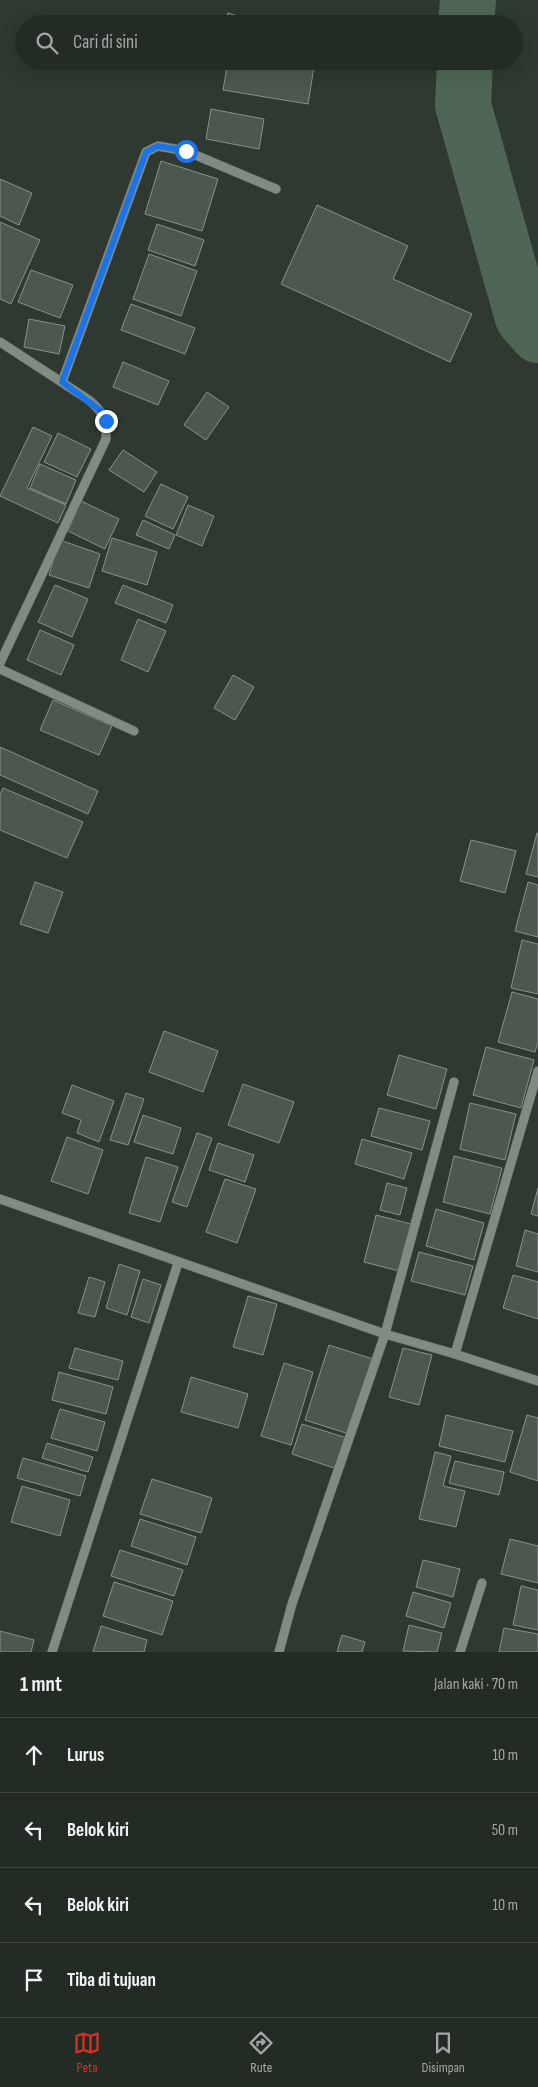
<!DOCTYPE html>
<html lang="id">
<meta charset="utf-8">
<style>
:root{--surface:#232b25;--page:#2f3732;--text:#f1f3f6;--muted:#a3a7a7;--line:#404742;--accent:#d93025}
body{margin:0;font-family:"Sofia Sans Condensed",sans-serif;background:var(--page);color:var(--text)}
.stop{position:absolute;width:15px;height:15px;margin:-11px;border:4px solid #1a73e8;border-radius:50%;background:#fff}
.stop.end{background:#1a73e8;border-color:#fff;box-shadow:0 1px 5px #0008}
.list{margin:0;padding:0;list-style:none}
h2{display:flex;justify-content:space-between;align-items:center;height:65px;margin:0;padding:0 20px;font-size:21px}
h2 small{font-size:16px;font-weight:400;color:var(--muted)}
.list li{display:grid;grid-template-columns:32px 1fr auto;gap:15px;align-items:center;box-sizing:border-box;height:75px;padding:0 20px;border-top:1px solid var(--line)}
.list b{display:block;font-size:19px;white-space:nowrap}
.list em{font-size:16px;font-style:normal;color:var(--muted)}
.icon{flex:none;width:28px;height:28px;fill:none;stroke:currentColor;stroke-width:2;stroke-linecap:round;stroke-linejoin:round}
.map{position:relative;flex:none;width:538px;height:1652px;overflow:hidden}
.search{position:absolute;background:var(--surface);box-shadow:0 5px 20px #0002;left:15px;right:15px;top:15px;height:55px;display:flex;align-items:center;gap:12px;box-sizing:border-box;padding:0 18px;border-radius:28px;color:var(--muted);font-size:19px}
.sheet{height:365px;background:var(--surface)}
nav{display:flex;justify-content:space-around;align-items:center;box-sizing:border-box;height:70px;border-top:1px solid var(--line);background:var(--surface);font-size:14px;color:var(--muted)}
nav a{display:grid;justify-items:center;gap:2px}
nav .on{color:var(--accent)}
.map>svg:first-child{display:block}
</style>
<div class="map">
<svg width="538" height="1652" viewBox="0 0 538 1652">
<rect width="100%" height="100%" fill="#2f3931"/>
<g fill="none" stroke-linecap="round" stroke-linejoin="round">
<path stroke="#4f6654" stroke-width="56" d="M466,24l2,-24
M465,61l-2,44 60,213 15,17"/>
</g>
<path fill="#4d574f" stroke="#879289" d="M228,13l28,9 -1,2h-31z
M228,61h54l32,6 -6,37 -85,-14z
M284,61h26v4z
M211,109l53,10 -5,30 -53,-10z
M161,161l57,18 -16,52 -57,-17z
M0,179l32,14 -13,32 -19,-9z
M317,205l91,41 -15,33 79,35 -22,48 -169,-78z
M0,222l40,18 -29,64 -11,-5z
M157,224l47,16 -9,26 -47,-16z
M149,254l48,17 -16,45 -48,-17z
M31,270l42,15 -13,33 -42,-16z
M131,304l64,24 -10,26 -64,-24z
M29,319l36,7 -6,28 -35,-7z
M123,362l46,19 -11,24 -45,-18z
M207,392l22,15 -23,33 -22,-15z
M33,427l19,9 -25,52 39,17 -8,18 -58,-27z
M58,433l33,16 -14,28 -33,-15z
M123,450l34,22 -13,20 -35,-22z
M40,464l36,16 -10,24 -36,-16z
M161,484l27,13 -15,32 -28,-13z
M81,501l38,18 -14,30 -37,-18z
M188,505l26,11 -12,30 -26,-11z
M143,520l32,15 -6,14 -33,-14z
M112,538l45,14 -10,33 -45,-14z
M60,540l40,14 -11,34 -40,-13z
M55,585l33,14 -16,38 -34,-15z
M123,585l50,20 -7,18 -51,-20z
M138,619l28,12 -18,41 -27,-12z
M40,630l34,15 -13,30 -34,-15z
M233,675l21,12 -19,33 -21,-12z
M53,700l59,26 -13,29 -59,-25z
M0,747l98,44 -10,23 -88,-39z
M3,788l80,34 -16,36 -67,-28v-35z
M537,833h1v44l-12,-3z
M471,840l45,11 -11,42 -45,-12z
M35,882l28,10 -15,41 -28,-9z
M528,882l10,3v52l-23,-6z
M522,940l16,4v50l-27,-6z
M512,992l26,7v43l-3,10 -37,-10z
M164,1031l54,20 -15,41 -54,-20z
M486,1047l48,13 -13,48 -48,-13z
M399,1055l48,14 -11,40 -49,-14z
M243,1084l51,18 -15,41 -51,-18z
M72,1085l42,16 -15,41 -22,-9 4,-13 -19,-7z
M126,1093l18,6 -16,46 -18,-5z
M470,1103l46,11 -11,46 -45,-11z
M379,1108l51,13 -8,29 -51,-14z
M143,1115l38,13 -8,26 -39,-12z
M197,1133l15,5 -25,69 -15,-5z
M67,1137l36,13 -15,44 -37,-13z
M362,1139l50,14 -8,26 -49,-15z
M218,1143l36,12 -9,27 -36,-12z
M454,1156l48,12 -12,46 -47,-12z
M146,1157l32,10 -18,55 -31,-9z
M225,1179l31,10 -19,54 -31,-11z
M387,1183l20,5 -7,27 -20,-5z
M538,1188v28l-7,-2z
M436,1209l48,14 -10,37 -48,-14z
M376,1215l35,9 -12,47 -35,-9z
M525,1230l13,4v38l-22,-6z
M419,1252l54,14 -8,29 -54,-14z
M119,1264l21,7 -13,44 -21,-7z
M513,1275l25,7v37l-35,-11z
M89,1277l16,5 -10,35 -17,-4z
M143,1279l18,6 -12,38 -18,-6z
M248,1296l29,8 -14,51 -30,-8z
M329,1345l44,14 -24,75 -44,-14z
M75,1348l48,13 -5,19 -49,-12z
M403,1348l29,7 -13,50 -30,-8z
M284,1363l29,9 -22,73 -30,-9z
M59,1372l54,15 -7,27 -54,-14z
M191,1377l57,17 -10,34 -57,-16z
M60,1409l45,13 -8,29 -46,-13z
M446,1415l67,16 -8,31 -66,-16z
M527,1415l11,3v63l-28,-9z
M302,1424l45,14 -10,31 -45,-15z
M47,1443l46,14 -5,15 -46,-14z
M435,1452l16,4 -8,30 22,5 -9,36 -37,-8z
M23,1458l63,18 -6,20 -63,-18z
M455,1461l49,11 -5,23 -50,-12z
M152,1479l60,19 -11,35 -61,-19z
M22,1486l48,14 -10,36 -49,-14z
M140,1519l56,18 -9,28 -56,-19z
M510,1539l28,7v37l-37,-9z
M120,1550l63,20 -9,26 -63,-20z
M423,1560l37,9 -7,28 -37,-10z
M114,1582l59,19 -11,34 -59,-19z
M521,1586l17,4v40l-25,-5z
M413,1592l38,11 -7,25 -38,-12z
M409,1625l33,8 -5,19 -34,-1z
M101,1626l46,14 -3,12h-51z
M504,1628l34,6v18h-39z
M0,1631l34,9 -3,12h-31z
M342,1635l23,7 -3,10h-25z"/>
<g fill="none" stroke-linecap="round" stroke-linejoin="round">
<defs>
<path id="minor" d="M0,342l89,58c16,14 17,18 17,39l-106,224
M62,382l84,-230 12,-6 28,5 90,38
M0,669l134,62
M0,1199l385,135 70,20 83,27
M455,1354l83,-283
M52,1652l126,-389
M279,1652l13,-48 93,-270 69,-252
M460,1652l22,-69"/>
</defs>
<use href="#minor" stroke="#4e5750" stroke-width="10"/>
<use href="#minor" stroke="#808b82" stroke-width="9"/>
</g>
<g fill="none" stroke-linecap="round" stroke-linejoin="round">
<path stroke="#1a73e8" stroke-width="6" d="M106,421l-5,-10 -39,-29 84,-230 12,-6 28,5"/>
</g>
</svg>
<div class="stop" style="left:186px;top:151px"></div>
<div class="stop end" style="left:106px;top:421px"></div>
<div class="search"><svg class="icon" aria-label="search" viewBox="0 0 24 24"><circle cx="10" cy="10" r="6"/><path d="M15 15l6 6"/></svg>Cari di sini</div>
</div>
<section class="sheet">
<h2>1 mnt<small>Jalan kaki · 70 m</small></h2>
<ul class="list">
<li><svg class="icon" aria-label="ahead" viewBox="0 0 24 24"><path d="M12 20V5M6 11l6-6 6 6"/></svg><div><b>Lurus</b></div><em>10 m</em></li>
<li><svg class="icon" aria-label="left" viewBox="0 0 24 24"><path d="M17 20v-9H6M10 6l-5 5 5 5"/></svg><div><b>Belok kiri</b></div><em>50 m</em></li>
<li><svg class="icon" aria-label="left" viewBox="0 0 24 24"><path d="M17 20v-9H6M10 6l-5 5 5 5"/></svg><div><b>Belok kiri</b></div><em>10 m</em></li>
<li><svg class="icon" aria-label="arrive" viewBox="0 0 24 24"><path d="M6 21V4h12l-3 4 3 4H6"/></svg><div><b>Tiba di tujuan</b></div></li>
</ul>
</section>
<nav>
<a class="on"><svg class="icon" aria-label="map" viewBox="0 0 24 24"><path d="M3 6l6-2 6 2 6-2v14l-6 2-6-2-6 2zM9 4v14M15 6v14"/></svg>Peta</a>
<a><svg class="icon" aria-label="directions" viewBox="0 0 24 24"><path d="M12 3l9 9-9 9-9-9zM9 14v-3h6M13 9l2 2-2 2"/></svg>Rute</a>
<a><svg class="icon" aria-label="saved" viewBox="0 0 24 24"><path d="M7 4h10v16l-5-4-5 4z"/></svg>Disimpan</a>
</nav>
